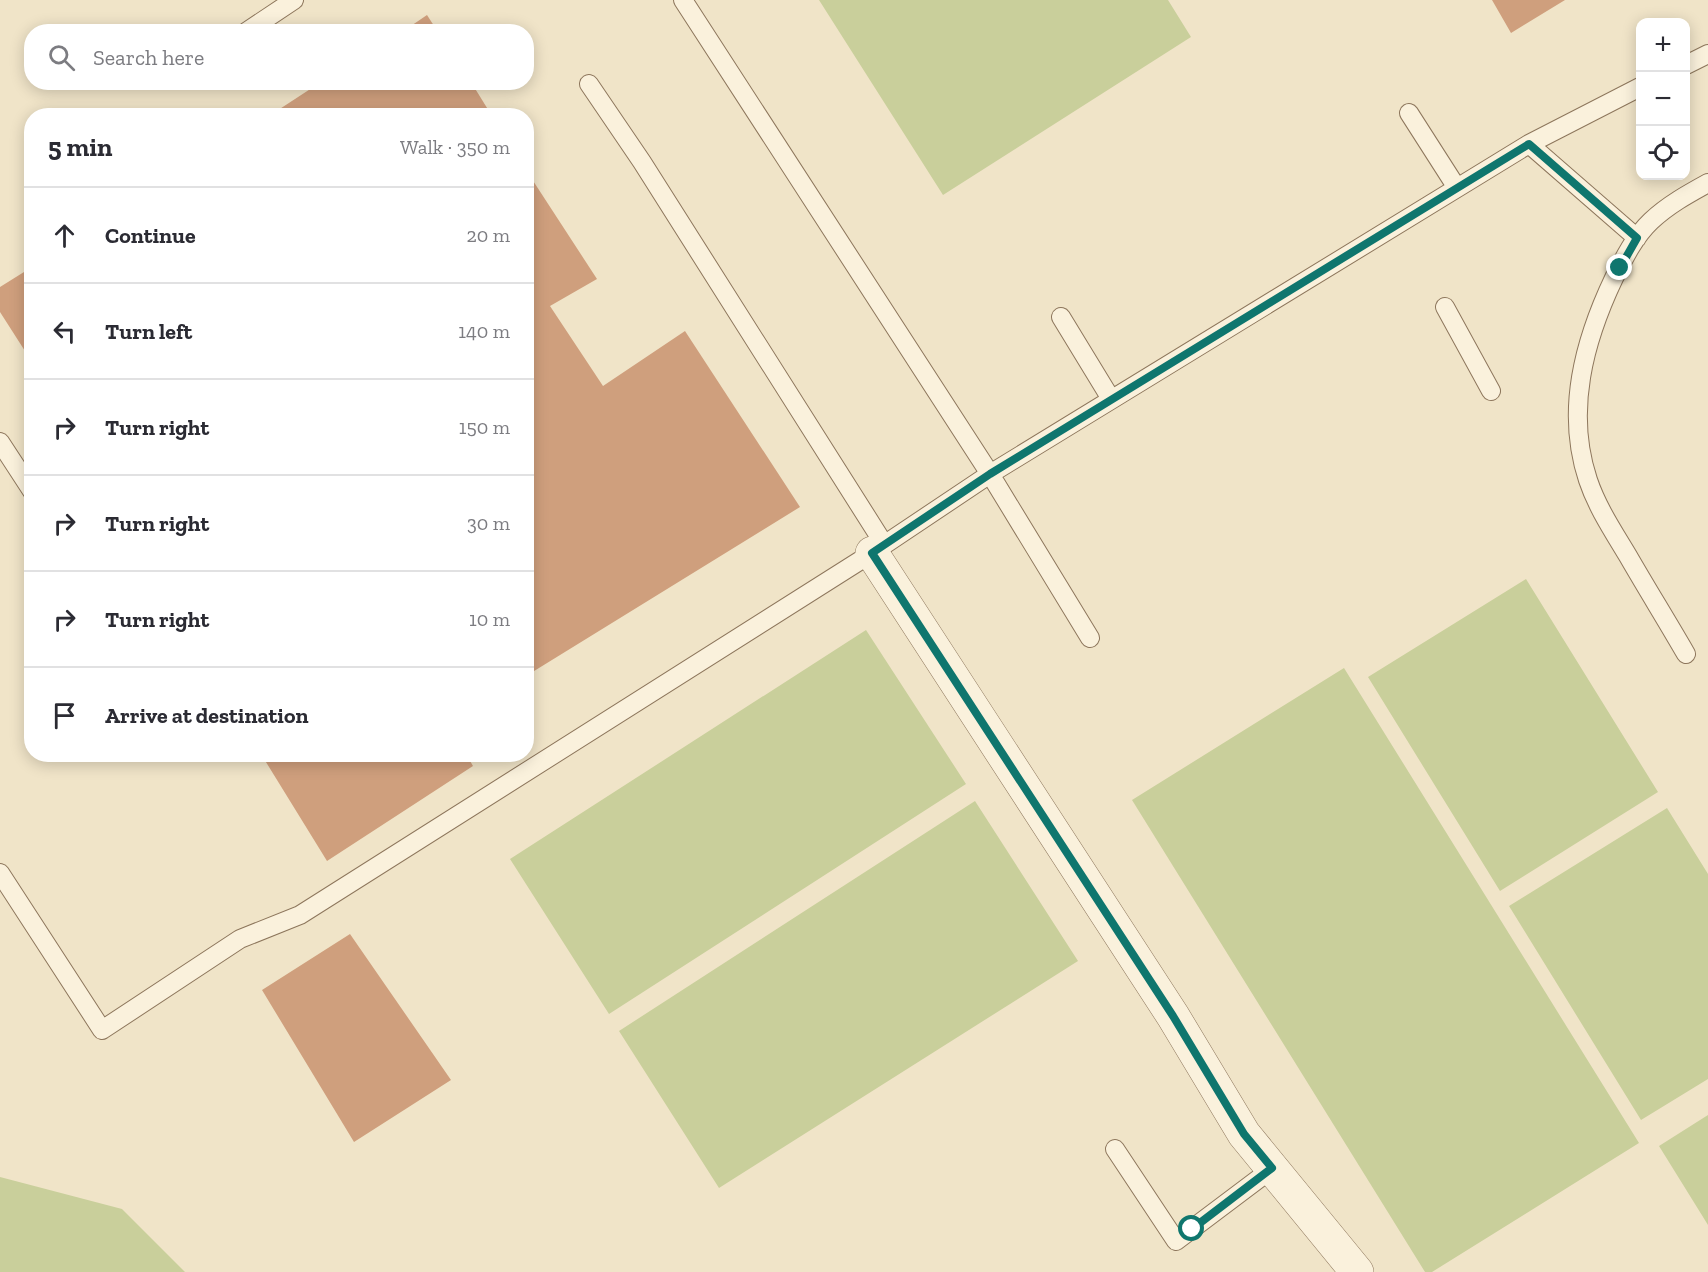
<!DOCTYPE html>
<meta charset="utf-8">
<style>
:root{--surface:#fff;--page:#f7f7f7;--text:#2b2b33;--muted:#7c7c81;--line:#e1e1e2}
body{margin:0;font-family:"Zilla Slab",serif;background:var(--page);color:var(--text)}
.controls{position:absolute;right:18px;top:18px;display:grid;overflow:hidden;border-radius:12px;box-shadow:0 3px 15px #0003}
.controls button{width:54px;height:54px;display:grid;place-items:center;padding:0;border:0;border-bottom:2px solid var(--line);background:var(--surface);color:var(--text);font:30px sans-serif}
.stop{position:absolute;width:18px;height:18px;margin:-14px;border:4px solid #0f766e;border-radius:50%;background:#fff}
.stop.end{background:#0f766e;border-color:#fff;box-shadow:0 2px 6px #0008}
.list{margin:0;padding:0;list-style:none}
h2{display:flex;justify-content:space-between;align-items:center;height:78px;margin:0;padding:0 24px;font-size:26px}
h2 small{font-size:20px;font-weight:400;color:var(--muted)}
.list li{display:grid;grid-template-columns:39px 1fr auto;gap:18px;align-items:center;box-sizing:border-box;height:96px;padding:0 24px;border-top:2px solid var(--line)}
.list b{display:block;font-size:22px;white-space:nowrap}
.list em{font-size:20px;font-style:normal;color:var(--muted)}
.icon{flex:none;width:33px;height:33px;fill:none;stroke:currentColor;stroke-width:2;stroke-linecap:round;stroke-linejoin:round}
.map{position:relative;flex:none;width:1708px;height:1272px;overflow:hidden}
.search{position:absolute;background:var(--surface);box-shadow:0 3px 15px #0003;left:24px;top:24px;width:510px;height:66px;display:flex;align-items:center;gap:15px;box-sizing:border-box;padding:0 21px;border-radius:24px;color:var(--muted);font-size:22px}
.panel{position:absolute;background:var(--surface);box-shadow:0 3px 15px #0003;left:24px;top:108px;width:510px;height:654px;border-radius:24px}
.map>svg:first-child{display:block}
</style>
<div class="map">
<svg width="1708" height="1272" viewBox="0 0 1708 1272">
<rect width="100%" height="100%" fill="#f0e4c8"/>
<path fill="#c9cf9b" d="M819,0h349l23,37 -248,158z
M1526,579l132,213 -158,99 -132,-214z
M866,630l100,154 -357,230 -99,-155z
M1344,668l295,475 -207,129h-7l-293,-472z
M975,801l103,160 -359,227 -100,-157z
M1667,808l41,66v205l-67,41 -132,-214z
M1708,1115v110l-49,-79z
M0,1177l122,32 63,63h-185z"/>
<path fill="#cf9f7d" d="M1492,0h73l-54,33z
M427,15l11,17h-36z
M321,82h150l21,34h-223z
M526,170l71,109 -47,27 53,80 82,-55 115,176 -274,169z
M32,267v95l-32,-50v-25z
M261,754h205l7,12 -146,95z
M350,934l101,146 -97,62 -92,-152z"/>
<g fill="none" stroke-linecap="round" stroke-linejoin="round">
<defs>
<path id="service" d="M683,0l307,474 100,164
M246,32l48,-32
M1686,65l22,-11
M589,84l53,78 242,382
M1409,113l48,75
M1529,144l108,94
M1445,307l46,84
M1061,317l50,82
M0,442l32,49
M1686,654c-19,-33 -39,-65 -58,-98 -15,-25 -31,-49 -40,-76 -23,-69 -4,-139 26,-202 10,-20 21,-42 37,-57 17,-16 37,-27 57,-38
M0,873l102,157 138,-91 60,-24 572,-362 118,-79 539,-330 111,-57
M1115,1149l61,92 97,-73"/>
<path id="minor" d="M872,553l301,463 71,118 113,138"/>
</defs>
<use href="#service" stroke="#8d765c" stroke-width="20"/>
<use href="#minor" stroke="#8d765c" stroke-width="34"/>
<use href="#service" stroke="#faf1dc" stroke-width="18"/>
<use href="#minor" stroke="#faf1dc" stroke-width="33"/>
</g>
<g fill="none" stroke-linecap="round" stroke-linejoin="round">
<path stroke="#0f766e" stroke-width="8" d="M1192,1229l80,-61 -28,-34 -71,-118 -301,-463 118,-79 539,-330 108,94 -17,30"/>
</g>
</svg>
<div class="controls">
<button>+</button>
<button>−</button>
<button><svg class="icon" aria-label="locate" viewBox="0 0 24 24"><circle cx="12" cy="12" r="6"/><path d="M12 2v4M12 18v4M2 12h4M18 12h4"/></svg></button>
</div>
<div class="stop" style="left:1192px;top:1229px"></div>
<div class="stop end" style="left:1620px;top:268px"></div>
<div class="search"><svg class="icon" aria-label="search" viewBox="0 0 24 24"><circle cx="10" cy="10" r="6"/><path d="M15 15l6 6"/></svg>Search here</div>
<section class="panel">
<h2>5 min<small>Walk · 350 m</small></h2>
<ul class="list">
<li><svg class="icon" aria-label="ahead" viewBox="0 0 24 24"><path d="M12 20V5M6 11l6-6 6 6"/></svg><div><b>Continue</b></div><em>20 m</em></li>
<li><svg class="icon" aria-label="left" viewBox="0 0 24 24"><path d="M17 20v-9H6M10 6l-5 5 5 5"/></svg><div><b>Turn left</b></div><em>140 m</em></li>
<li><svg class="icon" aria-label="right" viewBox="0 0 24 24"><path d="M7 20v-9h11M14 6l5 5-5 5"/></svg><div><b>Turn right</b></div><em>150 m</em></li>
<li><svg class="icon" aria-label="right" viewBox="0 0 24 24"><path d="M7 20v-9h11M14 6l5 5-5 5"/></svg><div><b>Turn right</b></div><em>30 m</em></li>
<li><svg class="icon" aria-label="right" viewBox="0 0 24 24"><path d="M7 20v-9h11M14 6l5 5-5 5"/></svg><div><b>Turn right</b></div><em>10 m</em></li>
<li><svg class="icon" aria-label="arrive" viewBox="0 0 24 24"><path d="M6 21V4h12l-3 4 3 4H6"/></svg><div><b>Arrive at destination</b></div></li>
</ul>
</section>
</div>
